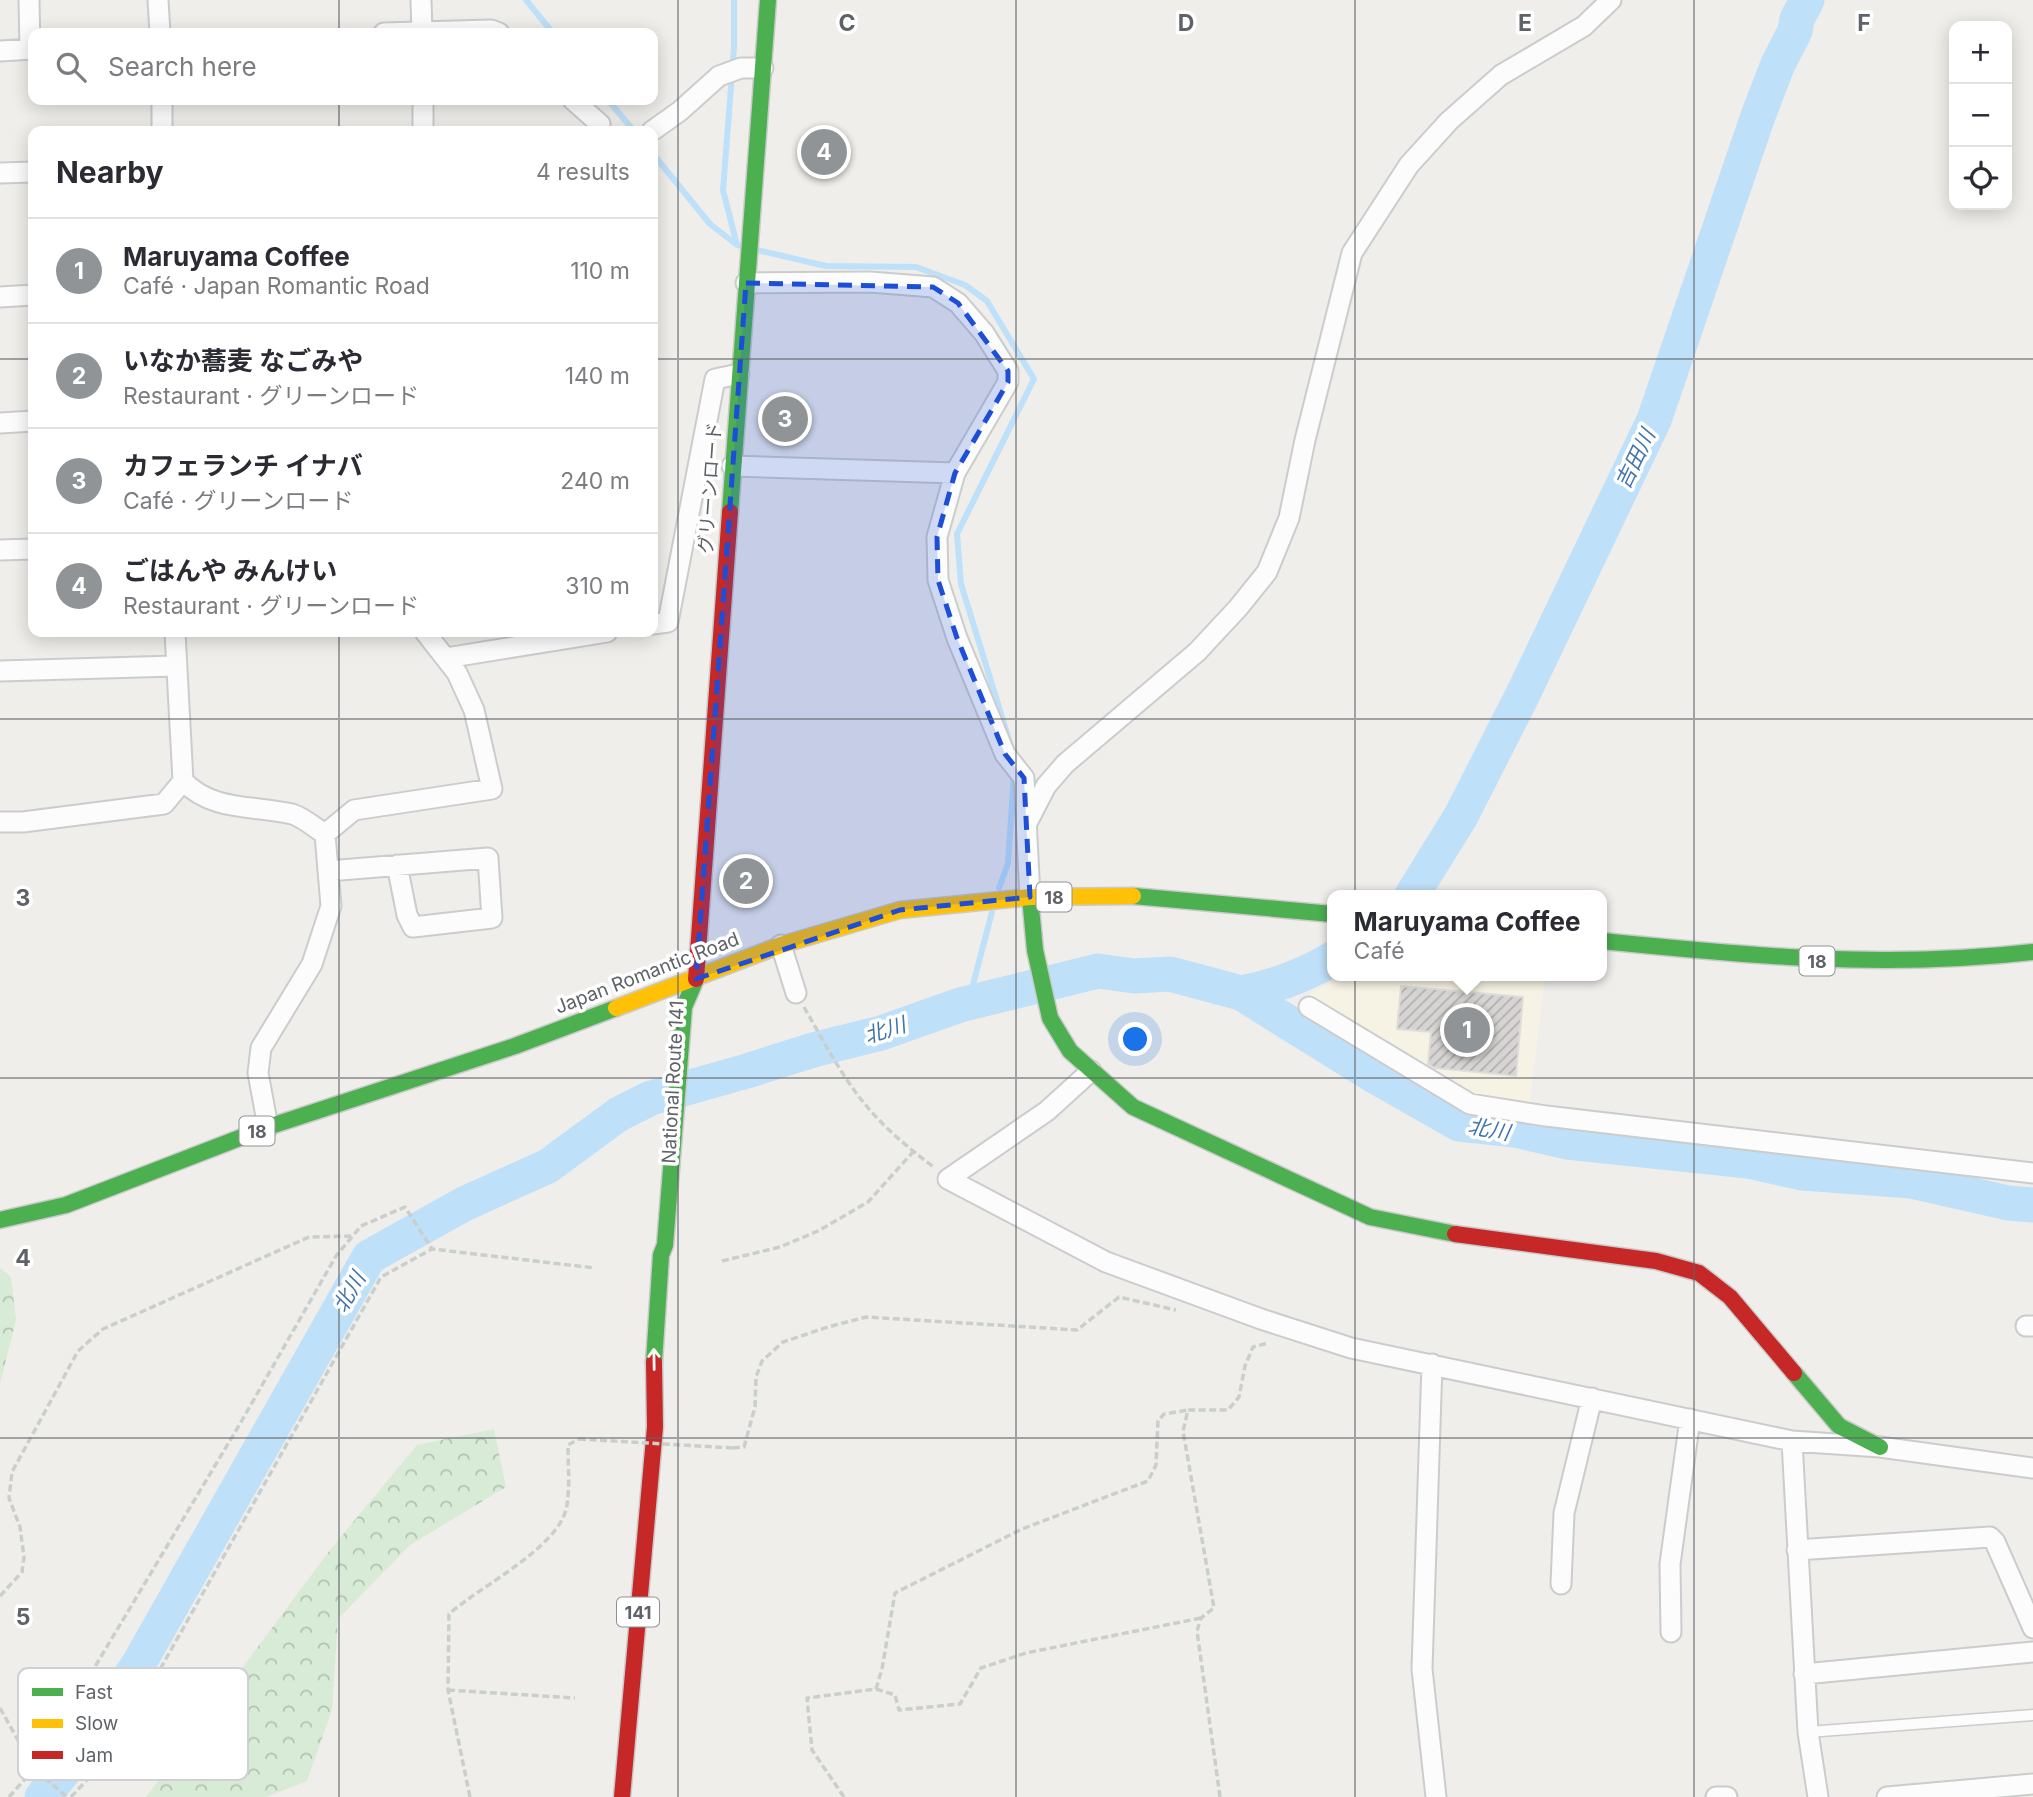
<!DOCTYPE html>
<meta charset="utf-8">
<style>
:root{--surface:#fff;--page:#f2f2f3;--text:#2b2b33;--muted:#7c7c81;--line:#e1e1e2;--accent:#919496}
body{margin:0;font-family:Inter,"Noto Sans JP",sans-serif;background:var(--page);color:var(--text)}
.controls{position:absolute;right:21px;top:21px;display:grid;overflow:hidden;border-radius:14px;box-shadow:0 4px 18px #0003}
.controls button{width:63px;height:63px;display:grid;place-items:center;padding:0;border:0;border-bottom:2px solid var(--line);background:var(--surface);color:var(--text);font:35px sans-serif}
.you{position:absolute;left:1136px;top:1040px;width:24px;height:24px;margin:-18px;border:5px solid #fff;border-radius:50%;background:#1a73e8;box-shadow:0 0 0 10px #1a73e833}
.badge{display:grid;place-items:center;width:46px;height:46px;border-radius:50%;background:var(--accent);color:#fff;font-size:23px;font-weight:700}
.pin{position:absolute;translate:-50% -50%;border:4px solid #fff;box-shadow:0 2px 7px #0006}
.popup{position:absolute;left:1327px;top:890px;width:280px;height:91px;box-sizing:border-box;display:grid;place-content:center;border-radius:14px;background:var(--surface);filter:drop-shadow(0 2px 5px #0005);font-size:23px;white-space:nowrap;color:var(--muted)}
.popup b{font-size:26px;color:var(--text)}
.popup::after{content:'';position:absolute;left:50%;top:100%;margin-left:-14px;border:14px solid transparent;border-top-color:var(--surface)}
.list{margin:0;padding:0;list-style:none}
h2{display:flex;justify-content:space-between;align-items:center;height:91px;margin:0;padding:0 28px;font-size:30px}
h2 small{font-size:23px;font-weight:400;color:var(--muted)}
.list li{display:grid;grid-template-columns:46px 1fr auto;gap:21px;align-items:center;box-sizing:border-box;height:105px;padding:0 28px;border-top:2px solid var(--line)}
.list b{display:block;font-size:26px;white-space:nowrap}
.list p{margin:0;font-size:23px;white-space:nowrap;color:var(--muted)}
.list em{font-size:23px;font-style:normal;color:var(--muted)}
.icon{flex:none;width:38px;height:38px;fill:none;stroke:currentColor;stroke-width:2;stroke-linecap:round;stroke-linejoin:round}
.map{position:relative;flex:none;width:2033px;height:1797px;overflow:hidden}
.search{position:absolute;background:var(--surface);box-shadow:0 4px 18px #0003;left:28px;top:28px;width:630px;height:77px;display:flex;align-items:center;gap:18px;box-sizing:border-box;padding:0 24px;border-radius:14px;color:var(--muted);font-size:26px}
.panel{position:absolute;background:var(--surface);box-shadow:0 4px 18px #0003;left:28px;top:126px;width:630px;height:511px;border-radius:14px}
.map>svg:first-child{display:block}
</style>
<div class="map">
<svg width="2033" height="1797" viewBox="0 0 2033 1797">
<defs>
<pattern id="forest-crowns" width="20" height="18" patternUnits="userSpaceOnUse" patternTransform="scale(1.75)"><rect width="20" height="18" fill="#d8ebd6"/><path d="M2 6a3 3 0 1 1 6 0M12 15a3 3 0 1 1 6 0" fill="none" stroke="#b2c2b1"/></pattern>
<pattern id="building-hatch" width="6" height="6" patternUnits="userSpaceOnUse" patternTransform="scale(1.75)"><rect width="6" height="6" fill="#d6d5d3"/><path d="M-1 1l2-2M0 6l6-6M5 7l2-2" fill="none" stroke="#b1b0af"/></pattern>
</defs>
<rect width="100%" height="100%" fill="#efeeea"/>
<path fill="#f7f3e4" d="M1343,976h202l-17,139 -79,-24 -126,-85 -13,-12z"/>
<path fill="url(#forest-crowns)" d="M0,1268l11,9 5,43 -16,64z
M494,1429l12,58 -96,58 -72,74 -6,91 -25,71 -41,16h-120l184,-247 87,-105z"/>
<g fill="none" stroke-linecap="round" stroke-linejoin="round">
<path stroke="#bfe0f9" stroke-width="6" d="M526,0l27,33
M734,0v48l-11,142 14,55 6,1
M608,100l26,31
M653,154l57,70 27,21
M757,250l69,16 90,1 49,18 22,16 47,78 -77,155 4,50 49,159
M999,888l9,-25 6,-89
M960,1005l10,-9 22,-84"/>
<path stroke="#bfe0f9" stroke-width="35" d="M1412,895l49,-79 62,-122 131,-274 104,-304 20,-52 17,-33 2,-12 10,-19
M1241,993c32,-6 63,-17 91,-34
M42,1797l39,-46 57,-86 231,-408 95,-53 84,-38 71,-52 32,-16 96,-27 66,-21 68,-17 79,-28 138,-34 36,5 36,-2 71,19 130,81 88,50 56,6 52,12 181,19 54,12 109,8 97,22 25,2"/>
</g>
<path fill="url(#building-hatch)" stroke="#deddd9" stroke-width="2" d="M1401,986l122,11 -7,79 -81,-8 -7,-4 3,-32 -34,-3z"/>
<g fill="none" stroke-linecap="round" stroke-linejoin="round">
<defs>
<path id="lane" d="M1808,1732l225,-17"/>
<path id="street" d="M29,0l1,49
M158,0l2,33
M421,0l1,33
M384,33l107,-3 8,3
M0,51l33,-2
M162,100v31
M423,100v31
M573,100l27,24v7
M652,131l28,-20 39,-35 22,-8h22
M0,173l33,-1
M746,283l124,-1 63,5 25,16 26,30 24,38v11l-53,91 -18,64 1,43 19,58 48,116 19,24 6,119
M0,297l33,-2
M0,423l33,-2
M732,466l223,7
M0,550l33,-1
M653,624l15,-2 47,-243 24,-5
M175,632l8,149c30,31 71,24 109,33 11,3 23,14 33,20
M446,658l161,-26
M0,671l175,-5
M1028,821l18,-35 19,-22 132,-112 41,-44 29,-36 22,-54 16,-78 47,-187 57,-88 40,-44 52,-46 83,-49 27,-26
M0,822h23l141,-18 19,-23
M325,834l29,-24 138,-21 -18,-79 -17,-37 -32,-41
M328,871l160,-13 4,60 -79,9 -6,-12 -10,-50
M781,945l15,48
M1309,1007l161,97 76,12 487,57
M1091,1071l-44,40 -99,68 158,83 155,57 90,29 441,93 88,6 153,21
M268,1127l-10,-54 3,-25 51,-84 19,-58 -6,-72
M2026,1326h7
M1432,1364l-10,305 14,128
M1792,1441l16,291 10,65
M1797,1550l193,-13 5,5 38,86
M1561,1584l3,-71 28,-115
M1671,1632l-1,-68 20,-145
M1804,1674l229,-22
M1716,1797h11
M1887,1797l146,-13"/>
<path id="fast" d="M730,512l38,-512
M1133,896l199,18
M1030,897l5,53 15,68 20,33 63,56 237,110 85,17
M1602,941c148,15 282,28 431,11
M0,1220l66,-15 202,-78 247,-81 101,-38
M654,1362l7,-107 4,-10 19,-238 12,-28
M1794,1373l45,53 41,21"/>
<path id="slow" d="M616,1008l165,-63 119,-35 130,-13 103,-1"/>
<path id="jam" d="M696,979l34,-467
M1455,1234l201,27 43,12 31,24 64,76
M622,1797l33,-370 -1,-65"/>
</defs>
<use href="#lane" stroke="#cbcccc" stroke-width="13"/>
<use href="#street" stroke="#cbcccc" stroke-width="23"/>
<use href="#fast" stroke="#cacacb" stroke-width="19"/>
<use href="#slow" stroke="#cacacb" stroke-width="19"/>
<use href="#jam" stroke="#cacacb" stroke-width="19"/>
<path stroke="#cacfcc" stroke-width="3.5" stroke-dasharray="7 3.5" stroke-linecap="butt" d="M804,1007c20,35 39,72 65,102 19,22 43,42 66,59
M722,1261l58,-14 38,-16 50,-29 45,-50
M733,1448l11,-1 11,-40 1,-30 6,-16 21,-19 45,-15 38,-10 211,13 42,-33 57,13
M0,1596l22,-24 2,-15 -4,-30 -11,-29 3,-26 66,-121 25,-22 206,-92 44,-1
M876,1689l19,6 4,15 61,-6 21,-36 45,-15 175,-35
M448,1690l127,8
M0,1708l34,61 33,28
M9,1797l25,-28 207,-347 95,-166 25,-30 44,-19 27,42
M71,1797l43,-46 267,-474 51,-28 163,19
M470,1797l-22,-107 1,-76c31,-28 112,-67 118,-109 3,-19 1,-40 1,-60l11,-6
M844,1797l-32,-47 -5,-52 69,-9 6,-20 13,-76 127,-64 126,-48 8,-16 2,-44 6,-7 24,-4
M1220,1797l-23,-166 4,-13 13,-10 -31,-177 5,-21h40l11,-13 6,-31 8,-19 15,-4"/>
<use href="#lane" stroke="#fdfcfc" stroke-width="10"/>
<use href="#street" stroke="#fdfcfc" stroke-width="19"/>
<use href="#fast" stroke="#4caf50" stroke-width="16"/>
<use href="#slow" stroke="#ffc107" stroke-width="16"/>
<use href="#jam" stroke="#c62828" stroke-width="16"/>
<path stroke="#cacfcc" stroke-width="3.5" stroke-dasharray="7 3.5" stroke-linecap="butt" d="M579,1439l154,9"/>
</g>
<defs><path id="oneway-shaft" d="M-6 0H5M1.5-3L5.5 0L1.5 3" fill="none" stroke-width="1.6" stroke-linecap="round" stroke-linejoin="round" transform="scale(1.75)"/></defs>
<use stroke="#f6fbf6" href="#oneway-shaft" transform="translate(654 1359) rotate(-91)"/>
<path fill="#1d4ed8" fill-opacity="0.2" stroke="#1d4ed8" stroke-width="5" stroke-dasharray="14 9" stroke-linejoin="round" d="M746,283l187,4 25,16 50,68v11l-53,91 -18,64 1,43 19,58 48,116 19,24 6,119 -130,13 -204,69z"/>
<path fill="none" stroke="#5f6368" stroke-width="2" stroke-opacity="0.55" d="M339,0v33M678,0v1797M1016,0v1797M1355,0v1797M1694,0v1797M339,100v31M0,359h33M653,359h1380M339,632v1165M0,719h2033M0,1078h2033M0,1438h2033"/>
<g text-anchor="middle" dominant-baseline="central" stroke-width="7" stroke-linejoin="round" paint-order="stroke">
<g fill="#fff" stroke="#8f9295" stroke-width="2">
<rect x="1036.5" y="882.5" width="35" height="29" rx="5"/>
<rect x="1799.5" y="946.5" width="35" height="29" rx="5"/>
<rect x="239.5" y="1116.5" width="35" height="29" rx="5"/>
<rect x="617" y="1597.5" width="42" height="29" rx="5"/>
</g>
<g font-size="18" font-weight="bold" fill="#5f6368">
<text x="1054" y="897">18</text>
<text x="1817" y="961">18</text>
<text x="257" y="1131">18</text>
<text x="638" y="1612">141</text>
</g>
<g font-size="19" fill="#5f6368" stroke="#fff">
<text transform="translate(710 488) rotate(-86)">グリーンロード</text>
<text transform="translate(647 973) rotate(-21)">Japan Romantic Road</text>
<text transform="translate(673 1082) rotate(-87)">National Route 141</text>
</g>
<g font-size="21" font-style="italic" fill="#4174aa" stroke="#fff">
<text transform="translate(1635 459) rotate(-64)">吉田川</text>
<text transform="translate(885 1030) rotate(-18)">北川</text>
<text transform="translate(1489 1129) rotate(10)">北川</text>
<text transform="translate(349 1292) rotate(-60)">北川</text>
</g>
</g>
<rect x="18" y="1668" width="230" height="112" rx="10" fill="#fff" stroke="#cfd0d2" stroke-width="2"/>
<rect x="32" y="1688" width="31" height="8" fill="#4caf50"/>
<rect x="32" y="1719" width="31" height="9" fill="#ffc107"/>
<rect x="32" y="1751" width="31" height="8" fill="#c62828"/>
<g font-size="19" fill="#5f6368">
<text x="75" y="1699">Fast</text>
<text x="75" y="1730">Slow</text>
<text x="75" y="1762">Jam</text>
</g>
<g font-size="23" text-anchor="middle" font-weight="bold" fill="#5f6368" stroke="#fff" stroke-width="7" stroke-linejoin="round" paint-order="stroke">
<text x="847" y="31">C</text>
<text x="1186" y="31">D</text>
<text x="1525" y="31">E</text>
<text x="1864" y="31">F</text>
<text x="23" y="906">3</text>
<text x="23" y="1266">4</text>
<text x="23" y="1625">5</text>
</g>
</svg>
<div class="controls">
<button>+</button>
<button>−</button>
<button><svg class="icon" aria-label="locate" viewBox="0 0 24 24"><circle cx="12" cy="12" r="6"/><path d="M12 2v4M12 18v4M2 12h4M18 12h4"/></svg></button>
</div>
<div class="you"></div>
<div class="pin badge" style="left:1467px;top:1030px">1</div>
<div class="popup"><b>Maruyama Coffee</b>Café</div>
<div class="pin badge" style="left:746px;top:881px">2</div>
<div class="pin badge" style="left:785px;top:419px">3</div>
<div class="pin badge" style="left:824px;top:152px">4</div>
<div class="search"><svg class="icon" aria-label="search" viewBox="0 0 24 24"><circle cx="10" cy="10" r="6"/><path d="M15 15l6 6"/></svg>Search here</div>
<section class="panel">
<h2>Nearby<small>4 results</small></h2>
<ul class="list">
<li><span class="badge">1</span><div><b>Maruyama Coffee</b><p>Café · Japan Romantic Road</p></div><em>110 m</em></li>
<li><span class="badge">2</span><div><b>いなか蕎麦 なごみや</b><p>Restaurant · グリーンロード</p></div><em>140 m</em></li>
<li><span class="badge">3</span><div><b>カフェランチ イナバ</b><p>Café · グリーンロード</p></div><em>240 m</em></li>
<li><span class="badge">4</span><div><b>ごはんや みんけい</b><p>Restaurant · グリーンロード</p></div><em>310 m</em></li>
</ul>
</section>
</div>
